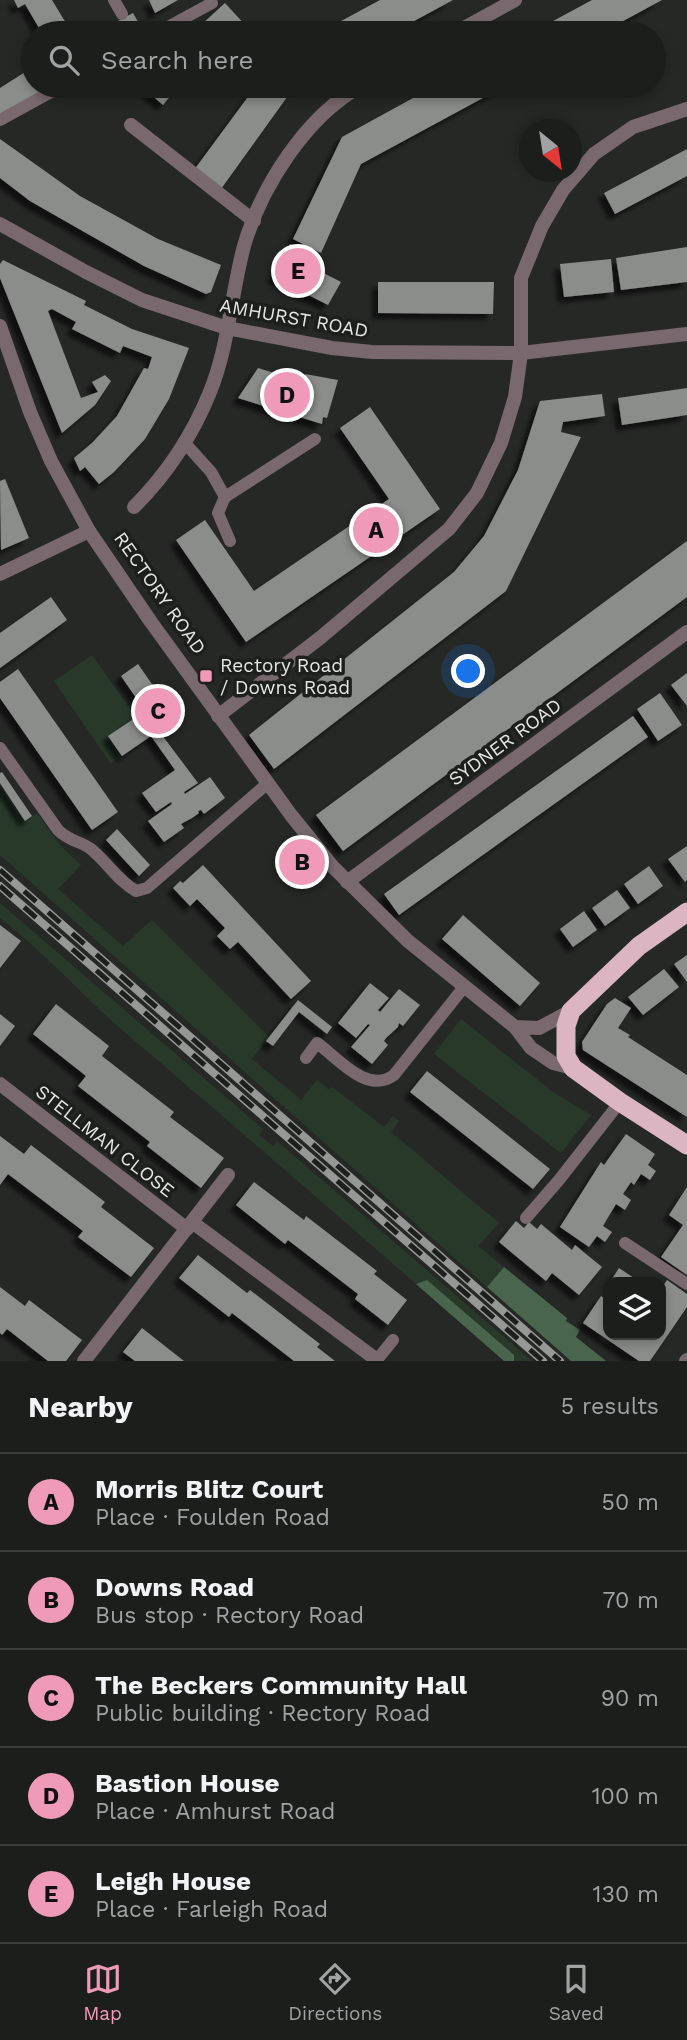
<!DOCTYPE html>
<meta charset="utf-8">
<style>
:root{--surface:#1c1e1c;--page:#252725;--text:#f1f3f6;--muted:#a0a2a3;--line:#3a3c3b;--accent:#ef9ab8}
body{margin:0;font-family:"Work Sans",sans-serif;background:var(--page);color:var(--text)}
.controls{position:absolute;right:21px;bottom:21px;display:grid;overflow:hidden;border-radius:14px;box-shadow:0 4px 10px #0003}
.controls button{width:63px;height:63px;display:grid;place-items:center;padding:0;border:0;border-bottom:2px solid var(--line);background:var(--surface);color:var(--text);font:35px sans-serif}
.compass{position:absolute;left:519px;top:119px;width:63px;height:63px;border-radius:50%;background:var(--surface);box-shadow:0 4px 10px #0003;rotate:150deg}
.you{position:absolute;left:469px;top:672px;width:24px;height:24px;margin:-18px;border:5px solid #fff;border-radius:50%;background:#1a73e8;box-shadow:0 0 0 10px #1a73e833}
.badge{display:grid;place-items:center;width:46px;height:46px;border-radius:50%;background:var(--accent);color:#111;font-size:23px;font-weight:700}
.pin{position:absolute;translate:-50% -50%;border:4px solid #fff;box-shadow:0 2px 7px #0006}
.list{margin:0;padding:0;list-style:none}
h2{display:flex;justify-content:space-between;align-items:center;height:91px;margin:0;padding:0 28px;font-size:30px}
h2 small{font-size:23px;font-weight:400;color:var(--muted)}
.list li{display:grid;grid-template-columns:46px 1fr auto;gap:21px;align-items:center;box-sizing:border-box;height:98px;padding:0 28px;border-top:2px solid var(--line)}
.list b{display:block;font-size:26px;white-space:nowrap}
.list p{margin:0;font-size:23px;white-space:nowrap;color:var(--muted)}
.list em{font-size:23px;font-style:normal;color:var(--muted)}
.icon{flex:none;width:38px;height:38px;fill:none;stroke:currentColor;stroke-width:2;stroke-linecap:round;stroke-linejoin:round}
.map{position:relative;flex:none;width:687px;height:1361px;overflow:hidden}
.search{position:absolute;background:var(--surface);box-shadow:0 4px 10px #0003;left:21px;right:21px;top:21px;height:77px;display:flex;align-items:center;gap:18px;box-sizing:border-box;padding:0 24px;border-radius:38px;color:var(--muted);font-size:26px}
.sheet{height:581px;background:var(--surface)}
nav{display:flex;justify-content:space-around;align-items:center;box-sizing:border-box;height:98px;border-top:2px solid var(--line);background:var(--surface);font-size:19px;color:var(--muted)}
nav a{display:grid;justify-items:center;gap:4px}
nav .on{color:var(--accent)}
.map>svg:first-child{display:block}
</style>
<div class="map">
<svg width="687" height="1361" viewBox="0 0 687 1361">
<defs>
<filter id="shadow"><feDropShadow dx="-6" dy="6" stdDeviation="2" flood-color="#0009"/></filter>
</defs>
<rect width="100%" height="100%" fill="#262826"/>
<path fill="#28392a" d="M92,655l44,62 -27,19 13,20 -11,8 -57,-83z
M0,783l25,38 12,-8 22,31 22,21 -23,24 65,57 29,-26 117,117 -17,22 49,41 16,-20 12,10 3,-3 52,40 9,-11 6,5 -8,11 108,91 -21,23 26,21 -17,20 -487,-432z
M0,903l263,226 -4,6 14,11 4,-5 255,220h-18v-6l-87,-74 -11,3c-98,-86 -196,-170 -295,-255 -42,-36 -77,-78 -121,-111z
M461,1019l92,73 38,23 -30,38 -127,-99z"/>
<path fill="#4a654d" d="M504,1267l63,51 -1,3 14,9 -4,7 30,24h-35l-84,-74z
M427,1280l87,75v6h-10l-88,-77z"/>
<path fill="#8a8d8a" filter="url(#shadow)" d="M14,0h38l20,33h-30l-17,-29 -7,4z
M149,0h29l-23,13z
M380,0h73l-61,33h-73z
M592,0h70l-61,33h-70z
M225,3l22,24 -8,6h-29l-8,-9z
M133,13l8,14 -11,6h-35z
M33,67v19h19l-52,30v-28z
M141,86h32l3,3 -13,16z
M256,86h39l-74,103 -27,-19z
M435,86h70l-144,78 -40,89 -28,-14 49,-102z
M0,139l80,57 78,43 63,26 -10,27 -5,2 -62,-28 -114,-65 -30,-23z
M687,149v27l-72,38 -11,-21z
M290,244l22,11 -4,10 33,17 -13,23 -55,-28z
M687,247v35l-66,8 -5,-32z
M611,259l3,33 -50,5 -4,-33z
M3,260l83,41 -2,4 48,24 57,19 -20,51 -24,40 -31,33 -15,12 -14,-17 -5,4 -6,-13 18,-15 25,-27 27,-48 4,1 4,-12 -29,-11 -3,7 -48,-24 4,-7 -24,-13 -4,2 33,87 17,-6 -6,-10 13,-7 6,6 -16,24 -33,28 -62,-155v-14z
M378,282h116l-1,32 -115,-1z
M258,368l45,14 2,-8 33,6 -11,38 -4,-1 -1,7 -84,-26z
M687,388v27l-65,10 -4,-27z
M602,394l3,22 -42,6 -2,10 20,5 -75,154 -232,178 -25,-34 205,-163 30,-36 34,-66 22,-69z
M370,407l70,102 -194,133 -70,-102 29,-20 49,71 135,-92 -49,-71z
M5,479l24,59 -28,12 -1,-69z
M687,541v56l-344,254 -27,-36z
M51,597l16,23 -67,48v-35z
M138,664l41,59 -17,12 36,48 -14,9 1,2 25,-17 15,21 -21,16 -3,-4 -3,1 1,2 -7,5 -11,6 3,4 -20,14 -16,-21 24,-17 -1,-2 -15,10 -14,-19 33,-23 -24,-34 -29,20 -14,-20 30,-20 4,7 8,-5 -29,-42z
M18,669l100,143 -26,18 -92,-132v-16z
M687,673v33l-16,-21z
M660,693l22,32 -24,16 -21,-32z
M633,716l15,21 -249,178 -15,-21z
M2,772l30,44 -7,5 -25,-38v-10z
M117,829l33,36 -11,11 -33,-36z
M687,846v34l-2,2 -17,-23z
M203,865l108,116 -20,18 -53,-57 -8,7 -13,-13 8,-8 -28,-29 -7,7 -17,-18 7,-7 3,2z
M649,866l14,20 -25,18 -14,-20z
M617,890l13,18 -25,18 -13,-18z
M584,911l13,19 -24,17 -13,-18z
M463,915l77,68 -20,23 -78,-67z
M0,925l21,16 -21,27z
M687,955v27l-13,-18z
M664,969l15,18 -36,28 -15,-18z
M370,983l19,15 -11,12 2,2 19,-23 21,16 -17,21 -4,-3 -1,4 -12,11 -2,3 4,4 -16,19 -21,-17 19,-22 -2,-1 -12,14 -18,-15z
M615,998l16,10 -13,20 12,7 -2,2 59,38v42l-104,-67 -1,-8 25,-38z
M298,1000l34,27 -5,7 -28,-22 -26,34 -7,-5z
M56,1004l53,42 -7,10 72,56 -4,5 54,41 -23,30 -54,-42 3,-4 -72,-56 8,-10 -53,-42z
M0,1014l15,12 -15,20z
M427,1071l123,98 -17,20 -123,-97z
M626,1134l29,20 -7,11 8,6 -6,9 -9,-6 -7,11 -3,-3 -8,12 8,6 -6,10 -9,-6 -13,22 9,6 -7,10 -8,-6 -8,11 -29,-20 41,-65 3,3z
M0,1136l24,18 7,-9 74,57 -4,5 53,41 -23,29 -53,-40 5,-6 -75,-57 -8,11z
M254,1182l50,38 2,-4 71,55 -3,3 33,26 -19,25 -33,-26 3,-5 -70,-54 -3,4 -49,-39z
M687,1187v88l-26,-18 22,-32 -14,-10z
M516,1221l8,7 5,-6 8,7 4,-5 31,26 3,-5 27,22 -23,28 -27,-22 -6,8 -47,-39z
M198,1255l49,38 3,-3 70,54 -3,3 18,14h-41l-62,-48 -3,4 -50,-39z
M619,1268l21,14h-30z
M667,1280l20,14v13l-37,54h-11l-56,-38 18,-27 7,5v34h53v-46z
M0,1287l25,19 4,-6 53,40 -16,21h-18l-41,-32 -5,6 -2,-2z
M142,1328l42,33h-49l-12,-9z"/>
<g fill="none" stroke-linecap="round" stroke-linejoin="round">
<path stroke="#79686d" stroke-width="12" d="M114,0l8,14
M157,33l55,-30
M0,120l62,-34
M184,442l27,30 14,25
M230,541l-12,-28 7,-16 90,-58
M0,748l58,82c12,12 23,11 33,19 17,14 26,31 45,42l11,-3 121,-105
M306,1058l11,-15c21,15 50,52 77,32l70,-88
M526,1218l33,-38 61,-78
M625,1243l62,41
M376,1361l17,-21"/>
<path stroke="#79686d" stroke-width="14" d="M455,33l60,-33
M131,125l123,96
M134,507c32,-32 59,-73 76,-115 19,-47 21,-98 34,-146 17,-59 62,-130 117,-160
M0,574l89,-43
M218,716l102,-78 129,-109 28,-36 24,-50 14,-46 6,-44v-75l21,-52 21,-36 31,-36 39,-27 54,-18
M347,882l340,-250
M0,1084l187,145
M192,1222l185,138
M84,1361l144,-186
M686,1361l1,-1"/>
<path stroke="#79686d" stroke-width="14" d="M0,224l86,48 56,28 85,28 105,20 40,4 149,1 166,-19
M0,326l30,86 21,49 38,70 62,91 140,193 41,51 76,75 107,86 16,21 22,15 20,5
M515,1027l24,1 32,-17"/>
<path stroke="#dbb5c1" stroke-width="19" d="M687,912l-48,34 -68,65 -5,15v30l7,12 47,34 67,43"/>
<defs>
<path id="rail" d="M0,870l560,491
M0,886l543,475"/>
</defs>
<use href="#rail" stroke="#969896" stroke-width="8"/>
<use href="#rail" stroke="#1d1f1d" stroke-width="5" stroke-dasharray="16" stroke-linecap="butt"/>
</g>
<rect fill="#ef9ab8" stroke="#1d1f1d" stroke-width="2.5" x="199" y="669" width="14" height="14" rx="3.5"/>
<g text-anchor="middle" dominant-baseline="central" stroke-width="7" stroke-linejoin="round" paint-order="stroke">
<g font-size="19" fill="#e5e7e5" stroke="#1d1f1d">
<text transform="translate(294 318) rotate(10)">AMHURST ROAD</text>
<text transform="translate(160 593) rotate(55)">RECTORY ROAD</text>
<text transform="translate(505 742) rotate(-36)">SYDNER ROAD</text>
<text transform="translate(105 1141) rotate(38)">STELLMAN CLOSE</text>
</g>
<g font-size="19" fill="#e5e7e5" stroke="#1d1f1d" text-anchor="start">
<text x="220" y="665">Rectory Road<tspan x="220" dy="22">/ Downs Road</tspan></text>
</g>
</g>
</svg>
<div class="controls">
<button><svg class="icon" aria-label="layers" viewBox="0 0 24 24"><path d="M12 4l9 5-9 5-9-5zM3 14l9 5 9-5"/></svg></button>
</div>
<svg class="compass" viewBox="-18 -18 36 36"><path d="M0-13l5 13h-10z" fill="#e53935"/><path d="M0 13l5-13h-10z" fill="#a0a2a3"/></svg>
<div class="you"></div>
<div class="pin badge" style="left:376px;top:530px">A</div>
<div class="pin badge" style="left:302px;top:862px">B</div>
<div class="pin badge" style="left:158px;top:711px">C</div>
<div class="pin badge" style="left:287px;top:395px">D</div>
<div class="pin badge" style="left:298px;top:271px">E</div>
<div class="search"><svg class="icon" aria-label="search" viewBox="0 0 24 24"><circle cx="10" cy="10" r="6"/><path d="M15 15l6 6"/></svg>Search here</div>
</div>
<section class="sheet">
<h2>Nearby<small>5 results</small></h2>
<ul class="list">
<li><span class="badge">A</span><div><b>Morris Blitz Court</b><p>Place · Foulden Road</p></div><em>50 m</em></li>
<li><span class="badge">B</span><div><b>Downs Road</b><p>Bus stop · Rectory Road</p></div><em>70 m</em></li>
<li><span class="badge">C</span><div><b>The Beckers Community Hall</b><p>Public building · Rectory Road</p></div><em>90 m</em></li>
<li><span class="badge">D</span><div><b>Bastion House</b><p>Place · Amhurst Road</p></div><em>100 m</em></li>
<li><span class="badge">E</span><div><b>Leigh House</b><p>Place · Farleigh Road</p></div><em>130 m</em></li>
</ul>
</section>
<nav>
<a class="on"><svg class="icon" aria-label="map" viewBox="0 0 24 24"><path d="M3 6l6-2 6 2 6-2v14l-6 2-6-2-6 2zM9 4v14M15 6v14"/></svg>Map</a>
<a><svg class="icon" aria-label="directions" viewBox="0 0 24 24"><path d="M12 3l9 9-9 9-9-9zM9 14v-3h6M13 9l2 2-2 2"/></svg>Directions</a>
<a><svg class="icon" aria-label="saved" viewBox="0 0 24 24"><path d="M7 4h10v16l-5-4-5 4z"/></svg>Saved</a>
</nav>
